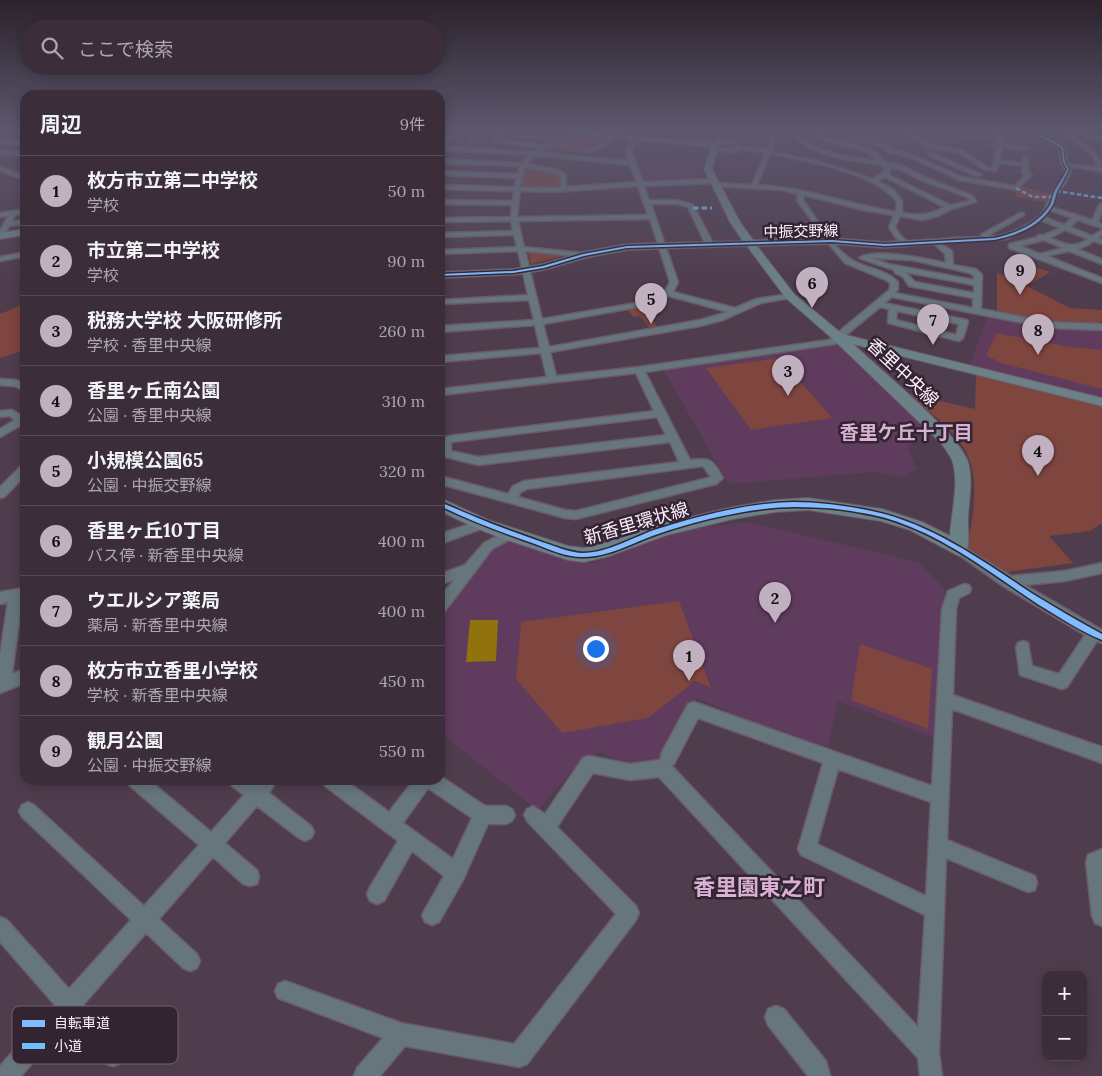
<!DOCTYPE html>
<html lang="ja">
<meta charset="utf-8">
<style>
:root{--surface:#3b2e3a;--page:#423642;--text:#f1f3f6;--muted:#aca8af;--line:#544a54;--accent:#c1b0c0}
body{margin:0;font-family:Lora,"Noto Sans JP",serif;background:var(--page);color:var(--text)}
.controls{position:absolute;right:15px;bottom:15px;display:grid;overflow:hidden;border-radius:10px;box-shadow:0 2px 12px #0003}
.controls button{width:45px;height:45px;display:grid;place-items:center;padding:0;border:0;border-bottom:1px solid var(--line);background:var(--surface);color:var(--text);font:25px sans-serif}
.you{position:absolute;left:595px;top:648px;width:18px;height:18px;margin:-12px;border:4px solid #fff;border-radius:50%;background:#1a73e8;box-shadow:0 0 0 8px #1a73e833}
.badge{display:grid;place-items:center;width:32px;height:32px;border-radius:50%;background:var(--accent);color:#111;font-size:16px;font-weight:700}
.pin{position:absolute;translate:-50% -41px;filter:drop-shadow(0 1px 2px #0008)}
.pin::after{content:'';position:absolute;top:26px;width:18px;height:15px;background:inherit;clip-path:polygon(0 0,100% 0,50% 100%)}
.list{margin:0;padding:0;list-style:none}
h2{display:flex;justify-content:space-between;align-items:center;height:65px;margin:0;padding:0 20px;font-size:21px}
h2 small{font-size:16px;font-weight:400;color:var(--muted)}
.list li{display:grid;grid-template-columns:32px 1fr auto;gap:15px;align-items:center;box-sizing:border-box;height:70px;padding:0 20px;border-top:1px solid var(--line)}
.list b{display:block;font-size:19px;white-space:nowrap}
.list p{margin:0;font-size:16px;white-space:nowrap;color:var(--muted)}
.list em{font-size:16px;font-style:normal;color:var(--muted)}
.icon{flex:none;width:28px;height:28px;fill:none;stroke:currentColor;stroke-width:2;stroke-linecap:round;stroke-linejoin:round}
.map{position:relative;flex:none;width:1102px;height:1076px;overflow:hidden}
.search{position:absolute;background:var(--surface);box-shadow:0 2px 12px #0003;left:20px;top:20px;width:425px;height:55px;display:flex;align-items:center;gap:12px;box-sizing:border-box;padding:0 18px;border-radius:28px;color:var(--muted);font-size:19px}
.panel{position:absolute;background:var(--surface);box-shadow:0 2px 12px #0003;left:20px;top:90px;width:425px;height:695px;border-radius:15px}
.map>svg:first-child{display:block}
</style>
<div class="map">
<svg width="1102" height="1076" viewBox="0 0 1102 1076">
<rect width="100%" height="100%" fill="#4f3d4e"/>
<path fill="#5f3b5d" d="M656,156l43,3 3,21 -59,2 -9,-19h20z
M988,315l32,6 2,11v-10l80,7v71l-133,-33z
M839,343l88,81 -19,24 9,21 -16,8 -27,-5 -145,12 -66,-115z
M747,522l171,40 27,27 -11,149 -96,-37 -10,46 -64,-21 -68,-28 -31,59 -8,4 -33,2 -24,-12 -24,16 -26,28 -11,16 -99,-78v-112l10,-23 44,-53 24,-4 73,22 73,-26 36,-9z"/>
<path fill="#7f453f" d="M571,129h106l-2,4 -43,-3 -4,5z
M815,129h20l-5,5 11,4 15,1 19,6 -4,2 8,3 -5,2 -47,-14z
M525,167l27,5 8,4v11l-38,1z
M1020,186l32,8 -2,10 -36,-8z
M528,251l37,3 1,1 -35,9z
M1026,264l24,8 -23,14 43,22 32,2v11l-5,2 2,3h-32l-70,-12v-41l7,2z
M25,304v46l-25,8v-44z
M649,306l5,5 -5,2 10,17 -7,1 -12,-15 -7,1 -5,-7z
M997,333l73,14 32,3v39l-101,-26 -15,-8z
M780,358l52,60 -81,12 -45,-62z
M976,374l126,32v117l-12,8 -41,5 24,27 -66,9 -40,-22c6,-37 17,-80 -10,-112 -14,-16 -32,-30 -48,-44l66,15z
M679,601l32,87 -16,-7 -47,37 -86,15 -46,-54 5,-57z
M860,644l72,25 -4,60 -77,-29z"/>
<path fill="#a9473e" d="M577,135l30,3 -7,8c-16,3 -37,7 -52,2z"/>
<path fill="#91730e" d="M470,620h28l-2,41 -30,1z"/>
<path fill="#6c5163" stroke="#786773" d="M688,129h25l-5,11h-4l-21,-2z"/>
<g fill="none" stroke-linecap="round" stroke-linejoin="round">
<defs>
<path id="street" d="M763,129h53l11,8 41,12 9,4 8,9 18,4 24,12 44,17 5,5v2l-25,7 -13,7 -16,4 -22,-4 -5,11 5,8 10,9 -4,2 -11,-9 -6,-10 5,-12 -31,-5 -59,-15 -1,5c13,18 31,49 49,60 15,9 34,9 46,22v7l-3,4 78,15v-10l-64,-12 -6,-9 -8,-4 -1,-3 -35,-12c15,-11 69,1 87,5l-1,-9 -14,-13 3,-2 18,12 1,14 23,4 6,6 -1,34 68,13 53,2v6l-53,-2 -157,-31 -8,6 83,17 1,2 -5,16 -4,3 -71,-18 1,-14 -9,-2 -45,37 -190,28 45,88c21,-2 22,-1 33,18l-7,6 -140,35 -11,-1 -125,-34v-8l68,18 5,-8 11,-5 155,-19 -9,-20 -192,23 -36,-9 -2,-16 9,-4 205,-25 -18,-38 -196,22v-6l107,-12 -6,-24 -101,9v-6l100,-8 -5,-23 -95,7v-6l94,-6 -5,-20 -89,4v-4l88,-5 -10,-44 -78,3v-4l77,-3 -3,-12 -74,2v-4l73,-2 -2,-10 -71,1v-4l71,-1 1,-12 -72,-1v-4l73,1 1,-10 -74,-2v-4l74,2 3,-9 -77,-3v-4l78,3 2,-8 -80,-3v-4l82,4 7,-8 -89,-5v-4l92,6 9,-4 -50,-7 3,-2 52,6 33,-13 2,2 -42,18 90,9 -4,-11 10,-13h4l-8,13 12,32 70,-3 3,2 -3,2 -69,3 5,14h28l16,5 21,40 -4,2 -4,-2 -18,-38 -11,-3h-26l27,78 -5,10 62,16 21,-9 34,-5 4,2 -4,2 -29,5 -38,17 -23,6 -150,26 6,24 83,-9 190,-27 58,-48 3,-3v-6l-4,-3 -41,-17 -17,-20 -31,-43 1,-6 -15,-4 -70,-4 2,-3 37,2 13,-32 -26,-4 -3,4 -25,-4 3,-2 20,2 1,-4 -20,-2 2,-3 21,2 2,4 27,4 7,-19zM779,132l13,1c20,25 60,27 89,32l3,3v4l-11,7 -45,-15 -57,-13zM813,132c17,18 48,10 65,29 -26,-4 -63,-6 -81,-28zM770,154c37,6 105,19 127,48l-1,10c-47,-8 -92,-25 -139,-27zM534,155l96,10 7,17 -71,5v-12l-8,-5 -31,-6zM888,166l11,3 24,12 44,16 3,4 -20,4 -61,-30 1,-7zM525,167l29,6 7,4 -1,11 -40,-1zM885,177l59,30c-15,9 -25,8 -42,6v-12l-8,-11 -16,-9zM638,186l10,29 -131,2 3,-26 34,1zM650,219l20,63 -5,9 -17,10 -106,18 -17,-68 58,6 4,-2 -4,-2 -59,-6 -6,-26zM871,258l41,2 58,13 4,3v4l-86,-16zM905,272l69,13v8l-59,-11zM669,296l59,16 -28,8 -151,27 -6,-23 107,-19zM897,311l62,13 -3,11 -60,-15zM657,417l9,18 -188,22 -27,-6v-9zM703,466l8,11 -3,1 -132,33 -11,-1 -47,-13 3,-5 6,-3z
M840,129h5l3,4 40,13 1,3 27,7 46,21 53,9 10,-11 -3,-2 1,-7 -24,-3 -3,8 -13,-2 -24,-16 -31,-6 -33,-18 43,2 41,4 17,-2 -8,-4h8l9,4 -2,11 28,4 -3,2 -26,-3 -3,13 24,3 1,-6h4v15l4,3 -16,15 -57,-10 -47,-22 -27,-7 -1,-3 -40,-13zM908,133h30l41,6 21,-4 -2,8 -8,1 7,2 -5,22 -5,-1 -24,-16 -31,-6z
M864,129h5l13,9 -12,2v-2l4,-1z
M1025,129l47,1 30,6v4l-35,-7c16,8 35,19 35,39l-33,-6 2,3 -4,12 -10,13 -5,13 40,13 7,-15 3,-2v9l-4,10 4,2v4l-24,-8 -8,7 22,9 10,-6v5l-4,3 4,2v4l-8,-3 -8,5 -9,3 25,10v5l-33,-13 -22,5 55,22v5l-93,-35v-4l29,-7v-2h6l16,-7 -19,-8 -34,19 -56,3 -3,-2 3,-2 32,-1 -2,-2 1,-1 38,-21h4v2l-35,20c12,5 40,-10 50,-18 7,-7 8,-16 13,-24 4,-7 13,-14 13,-23 0,-3 -2,-5 -2,-7l36,5 -8,-15 -27,-18 1,-2h-32zM1050,210l22,8 -8,7 -19,-8zM1065,230l23,9c-14,10 -23,5 -38,-1zM1044,240l19,8 -23,6 -20,-8z
M0,131l25,1v2l-25,-1z
M472,132l84,3 3,2 -3,2 -82,-4 -2,6h-4l2,-8z
M607,137l5,1 -4,7 -17,7 -25,-2c14,-6 32,4 41,-13z
M0,150l25,2v4l-25,-2z
M930,152l50,22 1,1 -5,1 -48,-21z
M0,167l25,9v4l-25,-9z
M25,209v4l-10,2 -3,6 13,-1v4l-16,2 -6,11 -3,1v-7l8,-15 -8,1v-4z
M25,252v4l-25,5v-4z
M0,379l16,1 9,4v7l-11,-5 -14,-1z
M12,410l10,6 3,-1v8l-25,14v-8l15,-9 -5,-4 -10,1v-6z
M25,465v11l-21,21 -4,1v-11l21,-21z
M482,520l6,4 -2,3 -46,17v-10z
M510,529l4,2 2,3 -2,3 -22,12 -47,62 -5,2v-16l14,-17 -14,4v-10l25,-9 19,-22z
M959,544l52,32 54,-5 37,-8v10l-37,8 -40,4 77,45v13l-5,-2 -30,46 -5,2 -42,-14 -4,-28 2,-4 5,-2 5,2 4,23 27,8 26,-39 -82,-49 -48,-34 -2,-3 2,-3z
M964,584l5,1 2,4 -2,4 -10,5 -3,11 -3,86 149,52v16l-150,-54 -5,131 88,36 2,7 -2,7 -7,2 -82,-34 -7,195 3,23h-22l-2,-18 -259,-281 -29,3 -37,-7 -36,54 79,79 3,7 -3,7 -109,144 -8,3 -114,-21 -25,30h-26l3,-8 26,-30 -105,-40 -3,-7 3,-7 7,-3 116,42 113,21 102,-130 -89,-93 -3,-6 3,-6 6,-3 12,8 38,-56 6,-2 41,8 30,-4 2,-8 26,-48 6,-2 238,84 10,-177 6,-18zM698,718l125,45 -25,86 3,6 124,60 -7,112 -247,-262 3,-1zM838,769l93,33 -5,94 -109,-52z
M25,588v10l-3,1 -10,75 13,-5v14l-25,10v-38l8,-53 -8,2v-12z
M440,776l45,30h21l6,3 3,6 -3,6 -6,3h-18l-25,56 -24,42 -7,3 -7,-3 -3,-7 22,-39 -32,-25 -28,50 -7,3 -7,-3 -3,-7 3,-7 28,-46 -73,-55 -2,-6h22l44,32 25,-32h26zM428,788l44,30 -19,41 -50,-36z
M128,780h21l62,52 33,-37 -12,-9 -2,-6h22l3,3 3,-3h19l-8,13 42,33 3,6 -3,6 -6,3 -6,-3 -42,-32 -32,37 32,27 2,7 -2,7 -7,2 -7,-2 -30,-27 -54,62 38,35 3,7 -3,7 -7,3 -7,-3 -37,-35 -63,72 38,42 3,8 -3,8 -8,3 -8,-3 -36,-42 -48,55h-21v-10l55,-61 -55,-63v-25l7,3 62,69 62,-69 -109,-103 -3,-6 3,-6 6,-3 6,3 110,101 55,-61 -69,-59z
M1102,849v77l-7,-3 -3,-7 -6,-54 2,-7z
M776,1006l8,3 42,52 4,15h-22l-40,-51 -3,-8 3,-8z"/>
<path id="secondary" d="M460,129h8l-19,12 -6,10h-3c0,-13 9,-16 20,-22z
M532,129h28l153,14 5,-14h6l-12,40 28,53 13,18 79,-2 53,4 69,-4v4l-3,1 -66,5 -53,-4 -75,2 37,48 48,40 260,64v8l-249,-62c24,23 107,91 115,118 5,18 1,36 0,54 -1,12 3,27 -3,38l-6,2 -49,-26 -29,-9 -73,-11 -33,2 -42,7 -66,16 -61,22 -22,5 -16,-2 -64,-21 -28,-11 -36,-17v-13l48,22 28,9 52,17 16,2 15,-3 65,-22 69,-16 42,-7 33,-2 74,11 40,13 28,14c1,-22 10,-55 2,-76 -3,-6 -7,-12 -11,-17l-107,-103 -48,-42 -39,-52 -120,4 -42,8 -41,12 -31,5 -73,3v-6l73,-3 30,-5 40,-12 44,-8 116,-3 -13,-19 -26,-53 8,-22 -177,-16z
M1031,131h4l30,15 3,20 -7,-2 -2,-15 -28,-16z
M0,140l25,1v4l-25,-1z
M25,229v6l-25,4v-6z"/>
</defs>
<use href="#street" stroke="#695b68" stroke-width="3"/>
<use href="#secondary" stroke="#695b68" stroke-width="2"/>
<use href="#street" fill="#67767c" fill-rule="evenodd"/>
<use href="#secondary" fill="#6c8187" fill-rule="evenodd"/>
<path stroke="#6cc0fc" stroke-width="2.5" stroke-dasharray="4.5 2.5" stroke-linecap="butt" d="M1016,188l17,9h21
M1056,191l46,7"/>
<path stroke="#6cc0fc" stroke-width="3" stroke-dasharray="5.5 3" stroke-linecap="butt" d="M693,208h19"/>
<defs>
<path id="cycleway" d="M1026,129h3l27,13 7,5 2,15 4,7c-3,7 -7,14 -11,21 -3,6 -3,13 -7,18 -12,19 -36,28 -57,32l-109,6 -53,-4 -205,6 -43,8 -40,12 -31,5 -73,3v-2l73,-3 30,-5 40,-12 44,-8 205,-6 53,4 109,-6c20,-4 42,-13 54,-30 4,-5 4,-12 7,-18 4,-7 9,-14 12,-21l-4,-7 -2,-14 -7,-4z
M440,502c13,5 25,11 38,16 21,9 43,16 64,24 13,4 26,10 40,11 26,0 51,-16 75,-24 44,-14 91,-26 137,-27 23,0 46,3 68,7 65,11 118,50 171,85 23,14 45,27 69,40v6c-22,-9 -43,-23 -63,-35 -44,-29 -87,-63 -136,-81 -17,-7 -34,-10 -52,-13 -18,-3 -37,-4 -56,-4 -42,0 -97,13 -137,27 -24,8 -50,24 -76,23 -16,0 -32,-7 -47,-13 -32,-11 -64,-23 -95,-38z"/>
</defs>
<use href="#cycleway" stroke="#332432" stroke-width="3"/>
<use href="#cycleway" fill="#80bcff" fill-rule="evenodd"/>
</g>
<linearGradient id="sky" x2="0" y2="1"><stop stop-color="#2b222b"/><stop offset="0.46" stop-color="#5d576e"/><stop offset="1" stop-color="#5d576e" stop-opacity="0"/></linearGradient>
<rect width="1102" height="280" fill="url(#sky)"/>
<g text-anchor="middle" dominant-baseline="central" stroke-width="5" stroke-linejoin="round" paint-order="stroke">
<g font-size="15" fill="#ffeefd" stroke="#332432">
<text transform="translate(801 231) rotate(-1)">中振交野線</text>
</g>
<g font-size="18" fill="#ffeefd" stroke="#332432">
<text transform="translate(903 372) rotate(43)">香里中央線</text>
<text transform="translate(636 523) rotate(-16)">新香里環状線</text>
</g>
<g font-size="19" font-weight="bold" fill="#d7b0d3" stroke="#332432">
<text x="906" y="432">香里ケ丘十丁目</text>
</g>
<g font-size="22" font-weight="bold" fill="#d7b0d3" stroke="#332432">
<text x="759" y="887">香里園東之町</text>
</g>
</g>
<rect x="12" y="1006" width="166" height="58" rx="8" fill="#332432" stroke="#70616f" stroke-width="1"/>
<rect x="22" y="1020" width="23" height="7" fill="#80bcff"/>
<rect x="22" y="1043" width="23" height="6" fill="#6cc0fc"/>
<g font-size="14" fill="#ffeefd">
<text x="54" y="1028">自転車道</text>
<text x="54" y="1051">小道</text>
</g>
</svg>
<div class="controls">
<button>+</button>
<button>−</button>
</div>
<div class="you"></div>
<div class="pin badge" style="left:689px;top:681px">1</div>
<div class="pin badge" style="left:775px;top:623px">2</div>
<div class="pin badge" style="left:788px;top:396px">3</div>
<div class="pin badge" style="left:1038px;top:476px">4</div>
<div class="pin badge" style="left:651px;top:324px">5</div>
<div class="pin badge" style="left:812px;top:308px">6</div>
<div class="pin badge" style="left:933px;top:345px">7</div>
<div class="pin badge" style="left:1038px;top:355px">8</div>
<div class="pin badge" style="left:1020px;top:295px">9</div>
<div class="search"><svg class="icon" aria-label="search" viewBox="0 0 24 24"><circle cx="10" cy="10" r="6"/><path d="M15 15l6 6"/></svg>ここで検索</div>
<section class="panel">
<h2>周辺<small>9件</small></h2>
<ul class="list">
<li><span class="badge">1</span><div><b>枚方市立第二中学校</b><p>学校</p></div><em>50 m</em></li>
<li><span class="badge">2</span><div><b>市立第二中学校</b><p>学校</p></div><em>90 m</em></li>
<li><span class="badge">3</span><div><b>税務大学校 大阪研修所</b><p>学校 · 香里中央線</p></div><em>260 m</em></li>
<li><span class="badge">4</span><div><b>香里ヶ丘南公園</b><p>公園 · 香里中央線</p></div><em>310 m</em></li>
<li><span class="badge">5</span><div><b>小規模公園65</b><p>公園 · 中振交野線</p></div><em>320 m</em></li>
<li><span class="badge">6</span><div><b>香里ヶ丘10丁目</b><p>バス停 · 新香里中央線</p></div><em>400 m</em></li>
<li><span class="badge">7</span><div><b>ウエルシア薬局</b><p>薬局 · 新香里中央線</p></div><em>400 m</em></li>
<li><span class="badge">8</span><div><b>枚方市立香里小学校</b><p>学校 · 新香里中央線</p></div><em>450 m</em></li>
<li><span class="badge">9</span><div><b>観月公園</b><p>公園 · 中振交野線</p></div><em>550 m</em></li>
</ul>
</section>
</div>
